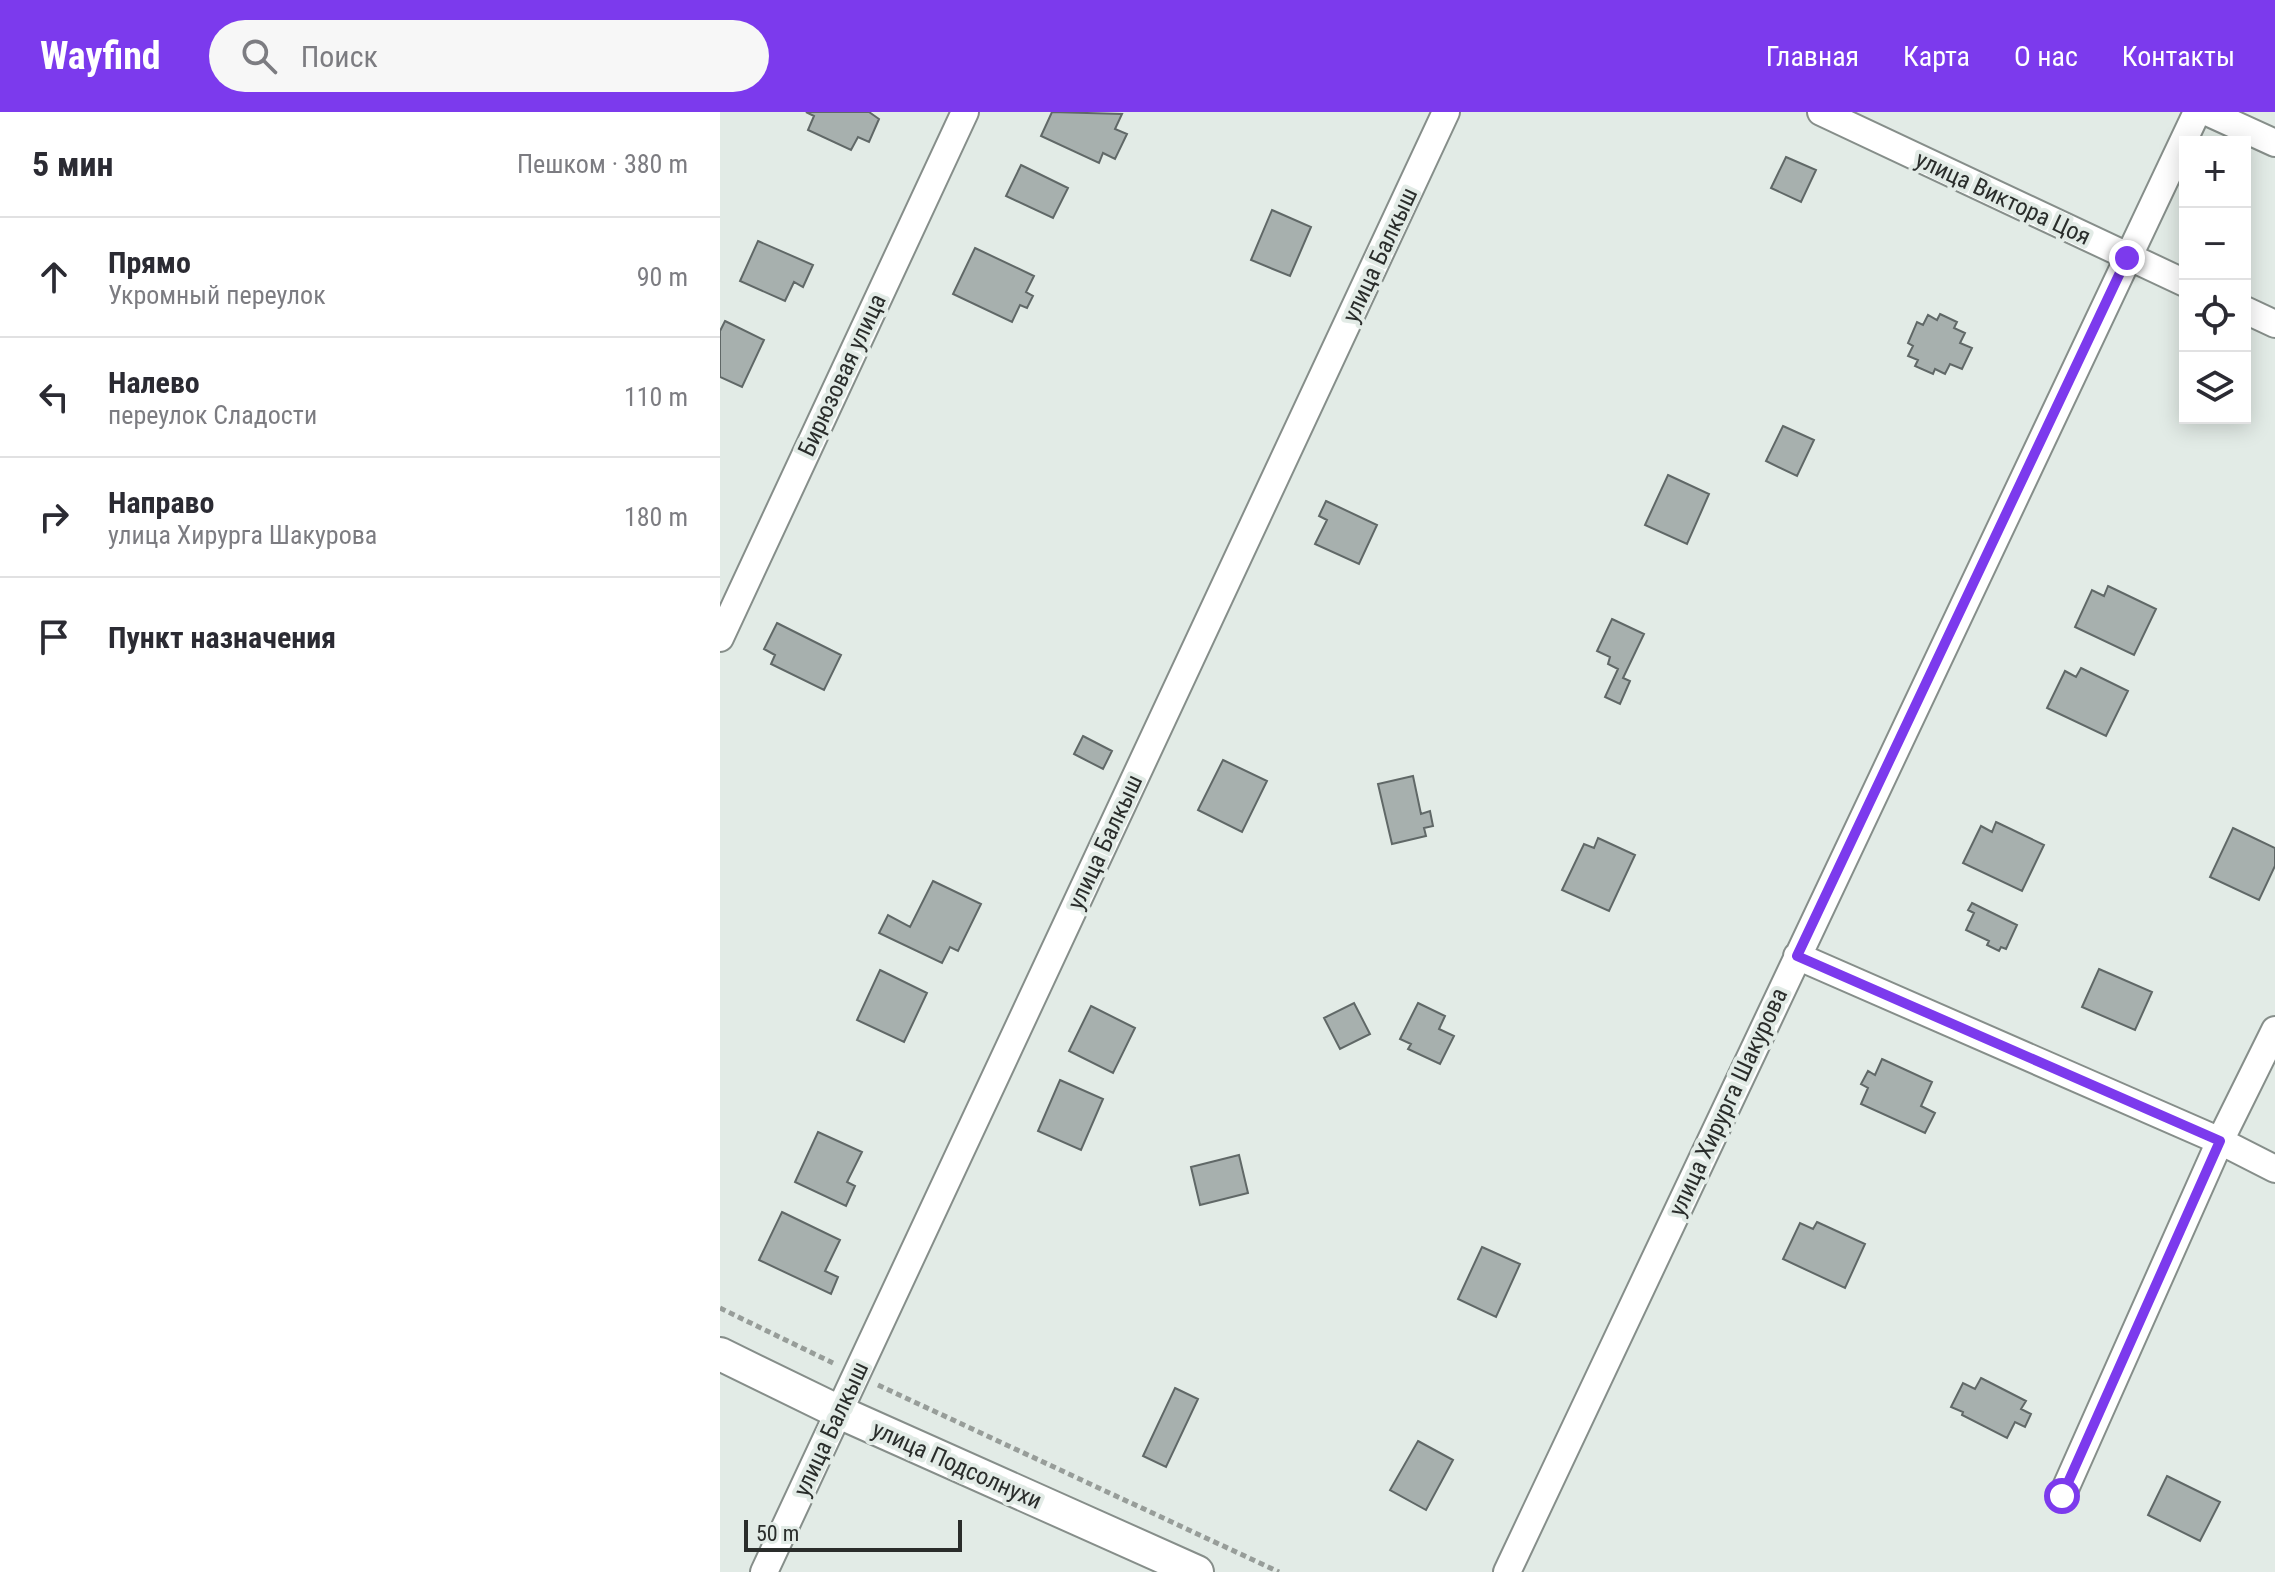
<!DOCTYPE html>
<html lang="ru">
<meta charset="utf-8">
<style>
:root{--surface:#fff;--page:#f7f7f7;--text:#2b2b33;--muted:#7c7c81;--line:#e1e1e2;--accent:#7c3aed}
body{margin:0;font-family:"Roboto Condensed",sans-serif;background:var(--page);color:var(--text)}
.controls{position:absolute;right:24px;top:24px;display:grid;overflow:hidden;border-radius:0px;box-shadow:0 4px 20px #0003}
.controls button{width:72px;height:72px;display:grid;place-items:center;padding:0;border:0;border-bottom:2px solid var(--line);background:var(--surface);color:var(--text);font:40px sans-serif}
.scale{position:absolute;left:24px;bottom:20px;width:218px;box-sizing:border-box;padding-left:8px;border:4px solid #2a2d2b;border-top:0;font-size:22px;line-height:28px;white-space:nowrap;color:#2a2d2b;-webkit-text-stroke:6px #e2ebe6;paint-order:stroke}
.stop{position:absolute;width:24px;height:24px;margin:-18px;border:6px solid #7c3aed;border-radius:50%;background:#fff}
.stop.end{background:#7c3aed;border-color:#fff;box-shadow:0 2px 8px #0008}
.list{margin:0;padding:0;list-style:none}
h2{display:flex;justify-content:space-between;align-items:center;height:104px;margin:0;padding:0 32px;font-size:34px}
h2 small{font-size:26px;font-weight:400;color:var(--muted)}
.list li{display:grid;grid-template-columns:52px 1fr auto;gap:24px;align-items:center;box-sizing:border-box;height:120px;padding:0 32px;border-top:2px solid var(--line)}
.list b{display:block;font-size:30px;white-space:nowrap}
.list p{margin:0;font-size:26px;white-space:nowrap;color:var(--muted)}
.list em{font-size:26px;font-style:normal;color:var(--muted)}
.icon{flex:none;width:44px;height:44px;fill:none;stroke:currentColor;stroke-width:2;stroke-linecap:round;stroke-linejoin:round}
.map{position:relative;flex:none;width:1555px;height:1460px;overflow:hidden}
header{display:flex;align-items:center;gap:48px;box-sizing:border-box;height:112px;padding:0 40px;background:var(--accent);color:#fff}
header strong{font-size:38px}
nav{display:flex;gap:44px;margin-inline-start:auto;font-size:28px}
.search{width:560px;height:72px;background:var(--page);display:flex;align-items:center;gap:20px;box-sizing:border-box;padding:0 28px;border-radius:44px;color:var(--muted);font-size:30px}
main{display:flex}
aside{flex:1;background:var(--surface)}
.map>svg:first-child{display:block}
</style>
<header>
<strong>Wayfind</strong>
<div class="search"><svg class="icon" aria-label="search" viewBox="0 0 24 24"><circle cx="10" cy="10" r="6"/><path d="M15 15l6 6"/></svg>Поиск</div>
<nav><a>Главная</a><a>Карта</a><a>О нас</a><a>Контакты</a></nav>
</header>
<main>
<aside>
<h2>5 мин<small>Пешком · 380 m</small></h2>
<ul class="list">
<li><svg class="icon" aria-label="ahead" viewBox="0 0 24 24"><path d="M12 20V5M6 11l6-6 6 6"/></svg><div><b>Прямо</b><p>Укромный переулок</p></div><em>90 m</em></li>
<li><svg class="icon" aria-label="left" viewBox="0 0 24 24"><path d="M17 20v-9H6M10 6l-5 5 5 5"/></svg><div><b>Налево</b><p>переулок Сладости</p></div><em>110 m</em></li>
<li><svg class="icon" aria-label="right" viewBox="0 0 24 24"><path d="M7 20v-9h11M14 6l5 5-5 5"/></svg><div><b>Направо</b><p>улица Хирурга Шакурова</p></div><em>180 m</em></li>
<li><svg class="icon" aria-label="arrive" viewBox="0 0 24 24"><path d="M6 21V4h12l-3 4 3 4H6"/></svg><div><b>Пункт назначения</b></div></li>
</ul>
</aside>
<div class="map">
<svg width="1555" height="1460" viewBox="0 0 1555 1460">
<rect width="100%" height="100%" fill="#e2ebe6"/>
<path fill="#a7b0ae" stroke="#606867" stroke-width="2" d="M86,0h63l10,7 -10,23 -11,-5 -7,13 -43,-20 6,-14z
M332,0l70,2 -7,15 12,5 -12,25 -12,-6 -4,10 -58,-27z
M1066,45l30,13 -15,32 -30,-14z
M301,53l47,23 -15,30 -47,-22z
M552,98l39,17 -21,49 -39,-16z
M38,129l55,24 -10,22 -9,-5 -9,19 -45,-20z
M255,136l59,28 -8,16 7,4 -6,12 -7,-3 -8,17 -59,-28z
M1220,202l17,8 -3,6 11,5 -5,10 12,5 -10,21 -12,-5 -5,10 -10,-5 -2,5 -18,-8 3,-6 -10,-4 5,-10 -5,-3 9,-21 6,3 5,-10 9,5z
M5,209l39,19 -22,47 -22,-10v-46z
M1063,314l31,14 -17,36 -31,-15z
M948,363l41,19 -22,50 -42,-19z
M606,389l51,24 -18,39 -44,-20 12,-24 -8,-4z
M1388,474l48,23 -22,46 -59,-28 17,-37 12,6z
M892,507l32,15 -21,44 7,3 -10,23 -15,-7 13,-28 -10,-5 2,-7 -13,-6z
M57,511l64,32 -17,35 -53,-26 4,-9 -11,-6z
M1361,556l47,23 -22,45 -59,-28 18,-37 11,6z
M363,624l29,15 -9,18 -29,-15z
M503,648l44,21 -25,51 -44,-22z
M693,664l8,38 9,-3 3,15 -9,2 2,8 -34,8 -14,-60z
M1276,710l48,23 -22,46 -59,-28 18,-37 11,6z
M1513,716l42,20v18l-16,34 -49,-23z
M878,726l37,17 -26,56 -47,-21 22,-46 10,4z
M213,769l48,23 -23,47 -8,-4 -8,16 -63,-30 9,-18 22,12z
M1252,791l45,22 -11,24 -5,-2 -2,4 -12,-6 2,-4 -23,-11 8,-17 -6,-3z
M1379,857l53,23 -17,38 -53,-23z
M160,858l47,23 -23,49 -47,-22z
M634,891l16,31 -30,15 -16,-31z
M698,891l27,13 -6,13 15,7 -14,28 -32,-15 3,-5 -11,-5z
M371,894l44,22 -22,45 -44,-22z
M1162,947l50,23 -11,24 14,7 -10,20 -64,-29 7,-16 -7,-4 7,-13 7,4z
M340,968l43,19 -22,51 -43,-19z
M98,1020l44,20 -15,30 8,4 -9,20 -51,-24z
M519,1043l9,38 -48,12 -9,-38z
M62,1100l58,28 -15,31 13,6 -7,17 -72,-34z
M1097,1110l48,22 -20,44 -62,-29 17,-36 13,6z
M762,1135l38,17 -24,53 -38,-18z
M1261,1266l45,23 -5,8 10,5 -6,13 -10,-5 -8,16 -45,-23 1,-3 -12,-5 12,-24 12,6z
M455,1276l23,11 -32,68 -23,-11z
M698,1329l35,19 -27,50 -36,-20z
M1447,1364l53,26 -20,39 -52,-26z"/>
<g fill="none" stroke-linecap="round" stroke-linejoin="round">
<defs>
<path id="minor" d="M1101,0l364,171
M1487,0l68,31
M1525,198l30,14
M0,526l245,-526
M1077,844l423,185 55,28
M1342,1384l158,-355 55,-111
M44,1460l682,-1460
M787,1460l690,-1460"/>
<path id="tertiary" d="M0,1242l119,58 358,160"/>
</defs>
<use href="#minor" stroke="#868e8a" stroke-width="30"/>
<use href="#tertiary" stroke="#868e8a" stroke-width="36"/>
<path stroke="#979d99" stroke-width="5" stroke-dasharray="6 4" stroke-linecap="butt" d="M0,1196l113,55
M158,1273l401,187"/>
<use href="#minor" stroke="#fff" stroke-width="26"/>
<use href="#tertiary" stroke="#fff" stroke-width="32"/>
</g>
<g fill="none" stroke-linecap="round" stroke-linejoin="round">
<path stroke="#7c3aed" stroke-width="10" d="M1342,1384l158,-355 -423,-185 330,-698"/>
</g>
<g text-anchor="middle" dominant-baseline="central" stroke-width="8" stroke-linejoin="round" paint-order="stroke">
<g font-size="24" fill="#2a2d2b" stroke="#e2ebe6">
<text transform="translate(1283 86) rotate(25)">улица Виктора Цоя</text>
<text transform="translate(660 143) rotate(-65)">улица Балкыш</text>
<text transform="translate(122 263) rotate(-65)">Бирюзовая улица</text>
<text transform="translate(385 730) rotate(-65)">улица Балкыш</text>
<text transform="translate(1008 990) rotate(-65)">улица Хирурга Шакурова</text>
<text transform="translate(111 1317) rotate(-65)">улица Балкыш</text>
<text transform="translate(237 1353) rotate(24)">улица Подсолнухи</text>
</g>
</g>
</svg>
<div class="controls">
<button>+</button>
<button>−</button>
<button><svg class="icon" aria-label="locate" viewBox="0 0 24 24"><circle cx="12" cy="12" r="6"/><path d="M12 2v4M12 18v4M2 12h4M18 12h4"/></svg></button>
<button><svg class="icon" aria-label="layers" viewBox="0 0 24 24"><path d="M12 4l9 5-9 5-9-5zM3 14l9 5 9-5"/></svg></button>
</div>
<div class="scale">50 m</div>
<div class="stop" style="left:1342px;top:1384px"></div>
<div class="stop end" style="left:1407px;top:146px"></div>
</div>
</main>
